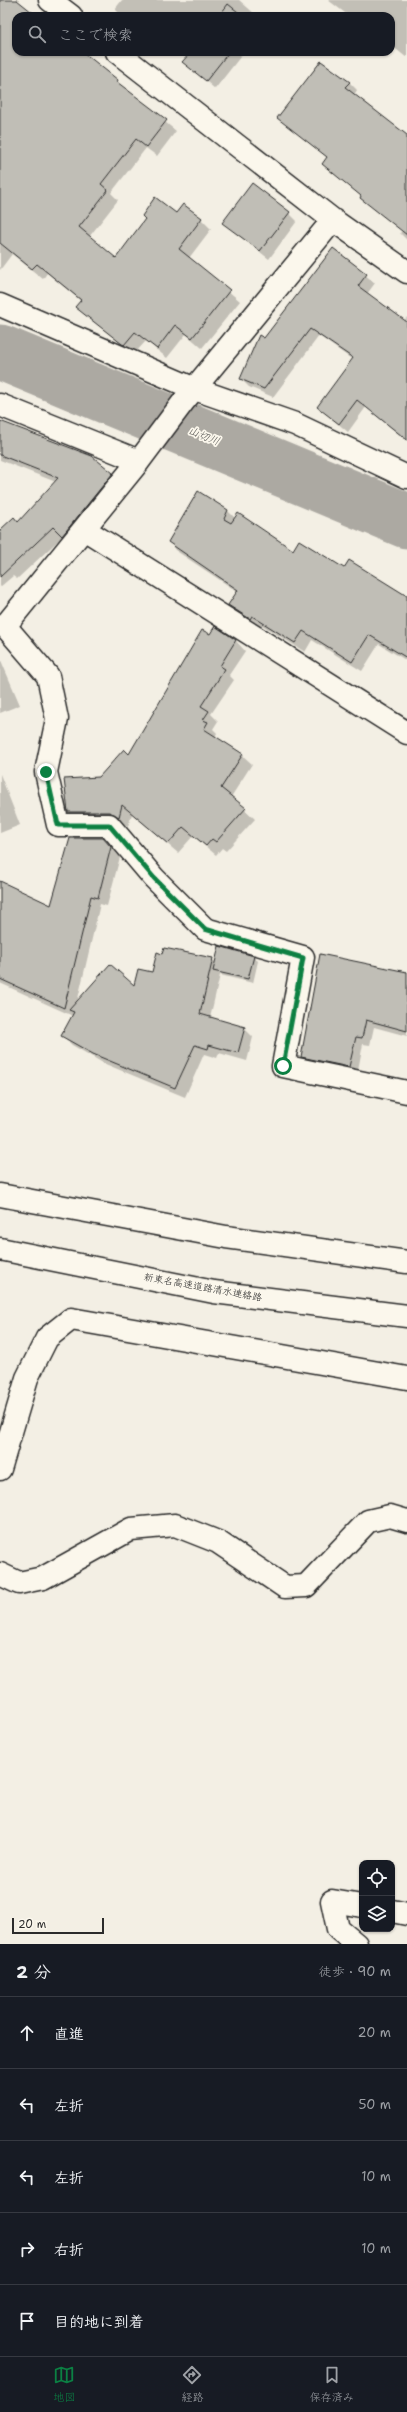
<!DOCTYPE html>
<html lang="ja">
<meta charset="utf-8">
<style>
:root{--surface:#171b24;--page:#242831;--text:#f1f3f6;--muted:#9ea1a6;--line:#363941;--accent:#0b8043}
body{margin:0;font-family:"Shantell Sans","Klee One",sans-serif;background:var(--page);color:var(--text)}
.controls{position:absolute;right:12px;bottom:12px;display:grid;overflow:hidden;border-radius:8px;box-shadow:0 1px 3px #0004}
.controls button{width:36px;height:36px;display:grid;place-items:center;padding:0;border:0;border-bottom:1px solid var(--line);background:var(--surface);color:var(--text);font:20px sans-serif}
.scale{position:absolute;left:12px;bottom:10px;width:92px;box-sizing:border-box;padding-left:4px;border:2px solid #2b2b2b;border-top:0;font-size:11px;line-height:14px;white-space:nowrap;color:#2b2b2b;-webkit-text-stroke:3px #fbf7ec;paint-order:stroke}
.stop{position:absolute;width:12px;height:12px;margin:-9px;border:3px solid #0b8043;border-radius:50%;background:#fff}
.stop.end{background:#0b8043;border-color:#fff;box-shadow:0 1px 4px #0008}
.list{margin:0;padding:0;list-style:none}
h2{display:flex;justify-content:space-between;align-items:center;height:52px;margin:0;padding:0 16px;font-size:17px}
h2 small{font-size:13px;font-weight:400;color:var(--muted)}
.list li{display:grid;grid-template-columns:26px 1fr auto;gap:12px;align-items:center;box-sizing:border-box;height:72px;padding:0 16px;border-top:1px solid var(--line)}
.list b{display:block;font-size:15px;white-space:nowrap}
.list em{font-size:13px;font-style:normal;color:var(--muted)}
.icon{flex:none;width:22px;height:22px;fill:none;stroke:currentColor;stroke-width:2;stroke-linecap:round;stroke-linejoin:round}
.map{position:relative;flex:none;width:407px;height:1944px;overflow:hidden}
.search{position:absolute;background:var(--surface);box-shadow:0 1px 3px #0004;left:12px;right:12px;top:12px;height:44px;display:flex;align-items:center;gap:10px;box-sizing:border-box;padding:0 14px;border-radius:12px;color:var(--muted);font-size:15px}
.sheet{height:412px;background:var(--surface)}
nav{display:flex;justify-content:space-around;align-items:center;box-sizing:border-box;height:56px;border-top:1px solid var(--line);background:var(--surface);font-size:11px;color:var(--muted)}
nav a{display:grid;justify-items:center;gap:2px}
nav .on{color:var(--accent)}
.map>svg:first-child{display:block}
</style>
<div class="map">
<svg width="407" height="1944" viewBox="0 0 407 1944">
<rect width="100%" height="100%" fill="#f3efe4"/>
<filter id="ink" filterUnits="userSpaceOnUse"><feTurbulence type="fractalNoise" baseFrequency=".025" numOctaves="2"/><feDisplacementMap in="SourceGraphic" scale="8" xChannelSelector="R" yChannelSelector="G"/><feConvolveMatrix kernelMatrix="1 2 1 2 8 2 1 2 1" color-interpolation-filters="sRGB"/></filter>
<g filter="url(#ink)">
<path fill="#0003" d="M0,0h15l20,16h-19v36h64l96,79 -19,25 -11,-8 -35,45 7,7 -29,37 27,22 60,-45 7,-9 18,14 10,10 -22,29 51,43 -38,47 -16,-14 -19,24 -21,-17 -12,13 -47,-38 -10,-9 4,-6 -34,-28 -4,6 -31,-25 -12,16z
M122,0h117l17,15 -134,1 -7,-7z
M328,0h79v58l-16,-13v-29h-42z
M192,52h52l-29,37 -31,-27z
M349,82l8,8 -3,5 53,41v104l-7,-7 2,-2 -79,-67 5,-6 -49,-40z
M289,213l8,8 -28,38 -46,-36z
M333,249l42,34 -8,11 37,27 3,-4v124l-41,-34 -18,25 -30,-25 35,-47 -34,-24 -46,61 -24,-10 -8,-8 24,-39z
M0,421l92,36 30,27 -50,60 -9,-8 -46,43 -4,-3 -13,11v-56l19,-8 37,-41 -56,-22z
M199,493l29,18 7,7 58,33 51,18 63,28v64l-28,-17 -17,27 -50,-31 -7,12 -43,-27 -2,3 -21,-13 -9,-10 8,-13 -60,-40 -9,-10z
M215,628l21,13 9,10 -16,24 5,5 -23,34 7,7 -5,8 4,4 -2,4 27,18 10,9 -21,33 24,22 -29,32 -4,-3 -6,7 -23,-19 -15,17 -46,-39 -4,12 -8,-4h-41l-10,-10 -4,-32 35,-2 29,-23z
M0,658l20,47 -20,8z
M0,774l20,51 -20,8z
M103,838l17,19 -13,49 -7,-2 -23,99 58,-16 17,-13 60,-15 4,4 37,-6 5,4 -5,22 -33,-8 -10,43 34,10 9,9 -6,24 -28,-8 -2,5 -13,-4 -19,43 -82,-34 -31,-18 -9,-9 10,-20 -73,-33v-101l52,25z
M407,985v51l-33,-9 -4,18 -7,-1 -6,31 -47,-10 -8,-8z"/>
<g fill="none" stroke-linecap="round" stroke-linejoin="round">
<path stroke="#aca9a2" stroke-width="55" d="M0,352l407,169"/>
</g>
<path fill="#c0beb6" stroke="#2b2b2b" d="M0,0h17l20,16h-21v36h67l35,28 -1,2 50,38 -21,27 -10,-8 -35,45 7,6 -29,37 37,31 29,-39 -3,-3 13,-19 21,16 7,-9 19,14 -23,31 51,41 -38,48 -17,-13 -18,24 -22,-17 -11,13 -2,-1 -47,-37 6,-7 -44,-36 -5,5 -32,-26z
M228,4l15,12h-24z
M191,52h38l-23,29 -24,-19z
M321,61l29,21 -5,5 62,48v100l-47,-37 1,-2 -39,-32 5,-7 -50,-39z
M252,183l38,29 -30,39 -38,-28z
M333,248l34,26 -9,12 49,36v118l-50,-40 -18,24 -22,-17 36,-49 -43,-29 -46,60 -24,-10 19,-44 5,3z
M0,421l92,35 21,17 -51,63 -9,-9 -53,50v-47l14,-13 4,5 40,-44 -58,-23z
M198,491l30,19 -4,9 7,4 7,-10 55,37 6,-10 45,28 5,-8 58,36v62l-38,-23 -17,27 -49,-31 -8,12 -43,-27 -2,3 -22,-14 10,-15 -70,-48z
M215,626l21,14 -16,26 5,3 -24,37 8,5 -6,9 5,2 -4,7 39,25 -22,34 25,20 -30,34 -4,-3 -6,7 -23,-19 -15,17 -46,-39 -3,12 -10,-5h-41l-4,-33 35,-2 25,-28 5,5 73,-124 8,4z
M70,838h33l8,9 -13,51 -7,-2 -27,112 -64,-29v-98l51,24z
M219,946l35,10 -6,23 -35,-8z
M164,948l49,10 -13,56 45,13 -7,26 -29,-8 -1,4 -13,-4 -20,43 -82,-34 -32,-18 13,-24 -5,-2 41,-46 24,21 4,-16 14,3 5,-20 5,2z
M320,954l87,18v59l-41,-11 -4,18 -6,-1 -7,30 -48,-10z"/>
<g fill="none" stroke-linecap="round" stroke-linejoin="round">
<defs>
<path id="minor" d="M50,0l21,16
M117,52l216,168 74,52
M333,220l-149,181 -45,60 -134,165 43,50 9,43 -11,53 12,53h51l45,53 51,51 98,28 -20,109 124,26
M0,305l195,84 100,35 112,53
M0,405l139,56
M84,529l323,204
M0,1469l27,-91 20,-40 24,-19 336,59
M0,1574l19,9 24,-5 88,-49 44,-4 43,17 67,45 21,-1 62,-65 22,-5 17,5
M392,1911l15,3
M356,1944l-18,-15 -6,-28 30,5"/>
<path id="motorway" d="M0,1195l226,42 181,25
M0,1249l214,43 193,24"/>
</defs>
<use href="#minor" stroke="#2b2b2b" stroke-width="25"/>
<use href="#motorway" stroke="#2b2b2b" stroke-width="25"/>
<use href="#minor" stroke="#fbf7ec" stroke-width="22"/>
<use href="#motorway" stroke="#fbf7ec" stroke-width="22"/>
</g>
</g>
<g fill="none" stroke-linecap="round" stroke-linejoin="round" filter="url(#ink)">
<path stroke="#0b8043" stroke-width="5" d="M46,772l12,53h51l45,53 51,51 98,29 -20,108"/>
</g>
<g text-anchor="middle" dominant-baseline="central" stroke-width="3.5" stroke-linejoin="round" paint-order="stroke">
<g font-size="10" fill="#2b2b2b" stroke="#fbf7ec">
<text transform="translate(203 1287) rotate(10)">新東名高速道路清水連絡路</text>
</g>
<g font-size="11" font-style="italic" fill="#585755" stroke="#fbf7ec">
<text transform="translate(204 436) rotate(22)">山切川</text>
</g>
</g>
</svg>
<div class="controls">
<button><svg class="icon" aria-label="locate" viewBox="0 0 24 24"><circle cx="12" cy="12" r="6"/><path d="M12 2v4M12 18v4M2 12h4M18 12h4"/></svg></button>
<button><svg class="icon" aria-label="layers" viewBox="0 0 24 24"><path d="M12 4l9 5-9 5-9-5zM3 14l9 5 9-5"/></svg></button>
</div>
<div class="scale">20 m</div>
<div class="stop" style="left:283px;top:1066px"></div>
<div class="stop end" style="left:46px;top:772px"></div>
<div class="search"><svg class="icon" aria-label="search" viewBox="0 0 24 24"><circle cx="10" cy="10" r="6"/><path d="M15 15l6 6"/></svg>ここで検索</div>
</div>
<section class="sheet">
<h2>2 分<small>徒歩 · 90 m</small></h2>
<ul class="list">
<li><svg class="icon" aria-label="ahead" viewBox="0 0 24 24"><path d="M12 20V5M6 11l6-6 6 6"/></svg><div><b>直進</b></div><em>20 m</em></li>
<li><svg class="icon" aria-label="left" viewBox="0 0 24 24"><path d="M17 20v-9H6M10 6l-5 5 5 5"/></svg><div><b>左折</b></div><em>50 m</em></li>
<li><svg class="icon" aria-label="left" viewBox="0 0 24 24"><path d="M17 20v-9H6M10 6l-5 5 5 5"/></svg><div><b>左折</b></div><em>10 m</em></li>
<li><svg class="icon" aria-label="right" viewBox="0 0 24 24"><path d="M7 20v-9h11M14 6l5 5-5 5"/></svg><div><b>右折</b></div><em>10 m</em></li>
<li><svg class="icon" aria-label="arrive" viewBox="0 0 24 24"><path d="M6 21V4h12l-3 4 3 4H6"/></svg><div><b>目的地に到着</b></div></li>
</ul>
</section>
<nav>
<a class="on"><svg class="icon" aria-label="map" viewBox="0 0 24 24"><path d="M3 6l6-2 6 2 6-2v14l-6 2-6-2-6 2zM9 4v14M15 6v14"/></svg>地図</a>
<a><svg class="icon" aria-label="directions" viewBox="0 0 24 24"><path d="M12 3l9 9-9 9-9-9zM9 14v-3h6M13 9l2 2-2 2"/></svg>経路</a>
<a><svg class="icon" aria-label="saved" viewBox="0 0 24 24"><path d="M7 4h10v16l-5-4-5 4z"/></svg>保存済み</a>
</nav>
